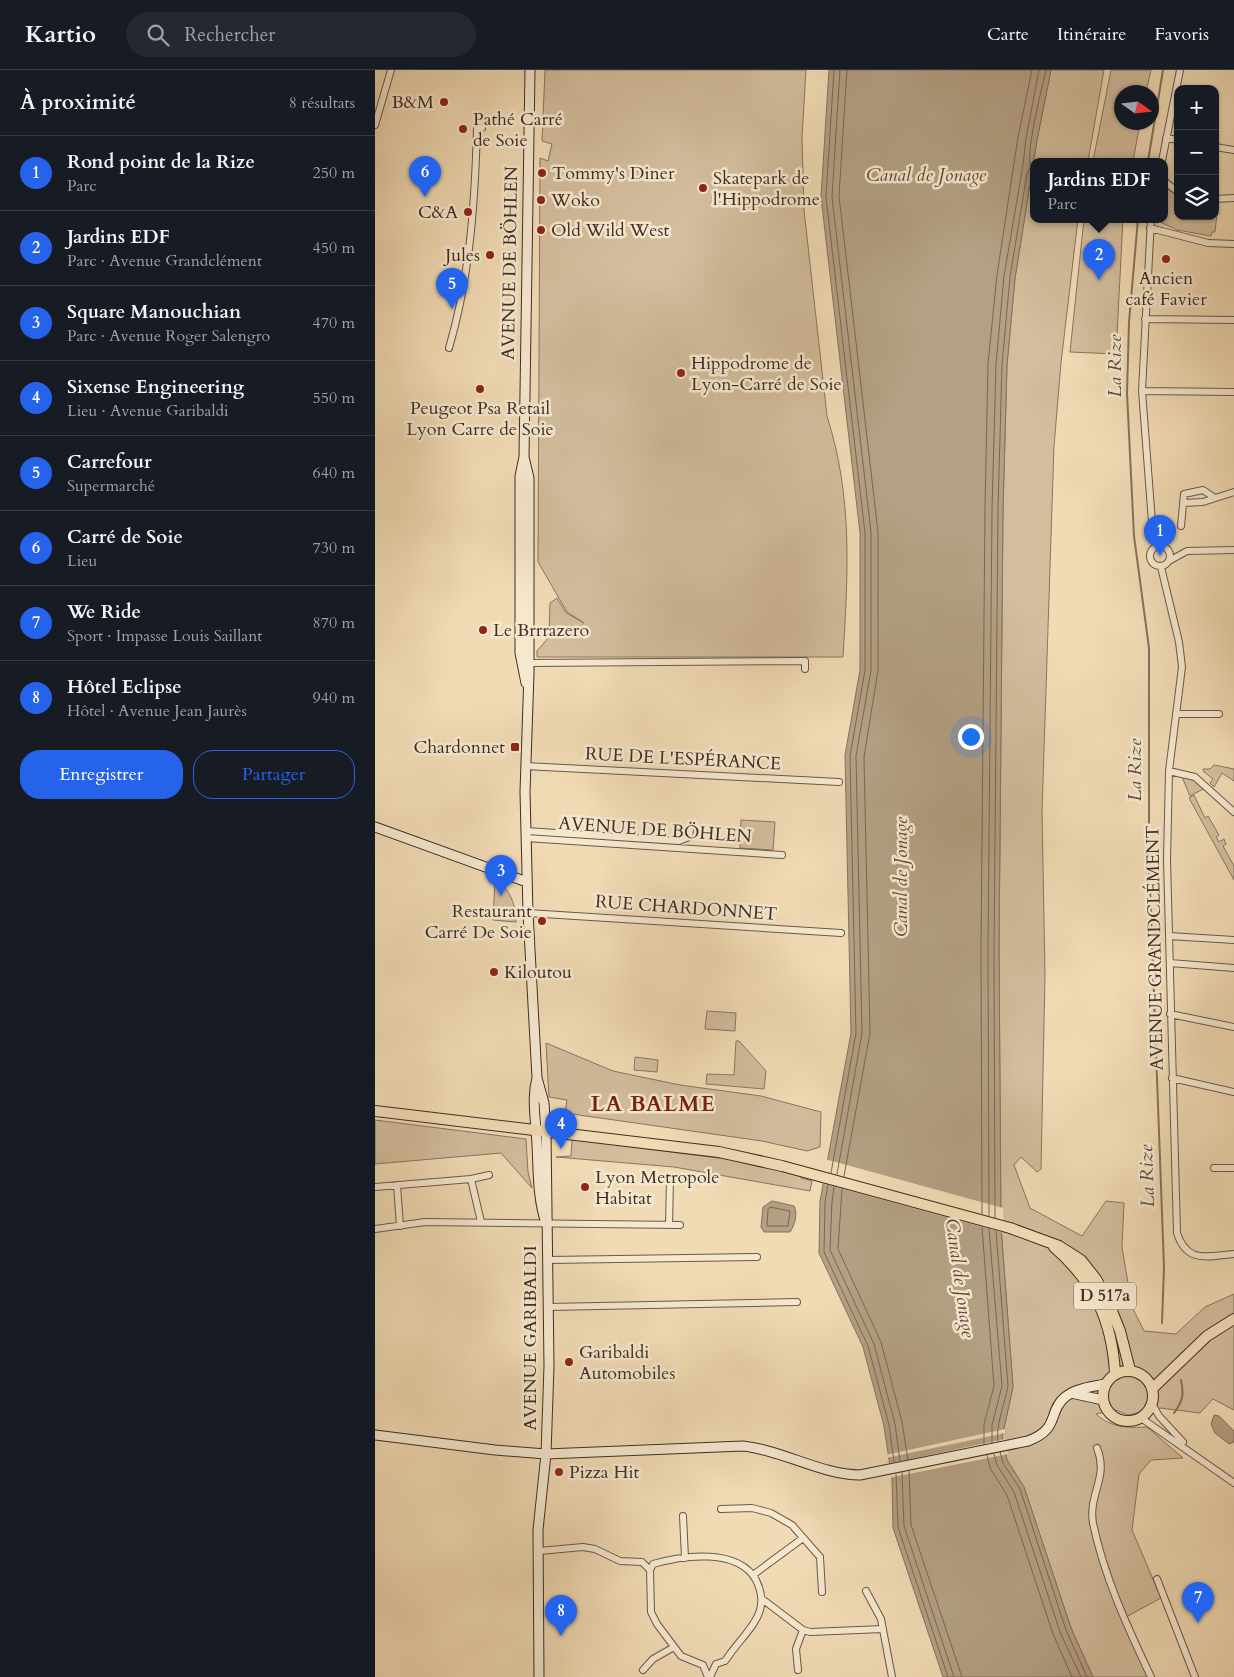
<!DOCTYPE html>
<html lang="fr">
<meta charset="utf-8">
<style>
:root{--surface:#171b24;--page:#242831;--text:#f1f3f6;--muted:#9ea1a6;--line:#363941;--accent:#2563eb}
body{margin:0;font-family:Cardo,serif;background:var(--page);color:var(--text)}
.controls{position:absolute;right:15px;top:15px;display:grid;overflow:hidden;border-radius:10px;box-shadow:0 1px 4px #0004}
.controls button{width:45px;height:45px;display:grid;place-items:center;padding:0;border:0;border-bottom:1px solid var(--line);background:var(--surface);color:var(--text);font:25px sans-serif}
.compass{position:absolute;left:739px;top:15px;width:45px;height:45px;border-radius:50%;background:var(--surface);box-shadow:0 1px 4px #0004;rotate:104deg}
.you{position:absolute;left:595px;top:666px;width:18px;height:18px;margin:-12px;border:4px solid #fff;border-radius:50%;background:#1a73e8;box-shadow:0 0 0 8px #1a73e833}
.badge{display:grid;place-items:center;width:32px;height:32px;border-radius:50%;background:var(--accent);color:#fff;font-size:16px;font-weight:700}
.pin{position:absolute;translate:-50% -41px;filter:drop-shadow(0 1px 2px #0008)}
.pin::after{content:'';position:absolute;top:26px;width:18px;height:15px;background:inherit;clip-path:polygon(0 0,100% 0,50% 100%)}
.popup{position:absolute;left:655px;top:88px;width:138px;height:65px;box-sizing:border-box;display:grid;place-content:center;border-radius:10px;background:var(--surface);filter:drop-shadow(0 1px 4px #0005);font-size:16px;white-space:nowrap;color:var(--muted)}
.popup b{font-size:19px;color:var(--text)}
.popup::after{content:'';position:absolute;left:50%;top:100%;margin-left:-10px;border:10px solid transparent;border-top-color:var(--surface)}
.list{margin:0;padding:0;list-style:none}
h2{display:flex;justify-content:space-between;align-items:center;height:65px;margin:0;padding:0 20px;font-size:21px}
h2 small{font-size:16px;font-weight:400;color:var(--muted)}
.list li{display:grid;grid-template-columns:32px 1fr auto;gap:15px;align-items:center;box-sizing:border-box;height:75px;padding:0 20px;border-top:1px solid var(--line)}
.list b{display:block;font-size:19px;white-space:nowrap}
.list p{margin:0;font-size:16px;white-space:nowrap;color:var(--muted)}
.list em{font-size:16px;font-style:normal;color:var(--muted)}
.actions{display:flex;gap:10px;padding:15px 20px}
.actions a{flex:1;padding:11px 0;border:1px solid var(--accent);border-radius:20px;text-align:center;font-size:18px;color:var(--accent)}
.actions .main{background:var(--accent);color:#fff}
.icon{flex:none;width:28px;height:28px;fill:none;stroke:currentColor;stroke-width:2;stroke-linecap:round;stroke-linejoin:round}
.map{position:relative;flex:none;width:859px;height:1607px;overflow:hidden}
header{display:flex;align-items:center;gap:30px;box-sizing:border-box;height:70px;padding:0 25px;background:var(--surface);border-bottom:1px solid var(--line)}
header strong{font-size:24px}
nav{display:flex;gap:28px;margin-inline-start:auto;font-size:18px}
.search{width:350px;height:45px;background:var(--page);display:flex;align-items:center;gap:12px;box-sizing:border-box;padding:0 18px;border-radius:28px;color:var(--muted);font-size:19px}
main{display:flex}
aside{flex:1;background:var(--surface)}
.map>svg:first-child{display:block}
</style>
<header>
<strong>Kartio</strong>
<div class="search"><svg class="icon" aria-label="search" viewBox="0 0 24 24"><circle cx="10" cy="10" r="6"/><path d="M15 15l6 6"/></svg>Rechercher</div>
<nav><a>Carte</a><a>Itinéraire</a><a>Favoris</a></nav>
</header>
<main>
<aside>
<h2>À proximité<small>8 résultats</small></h2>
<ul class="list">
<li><span class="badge">1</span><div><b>Rond point de la Rize</b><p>Parc</p></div><em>250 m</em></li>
<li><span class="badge">2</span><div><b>Jardins EDF</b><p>Parc · Avenue Grandclément</p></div><em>450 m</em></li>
<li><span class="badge">3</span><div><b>Square Manouchian</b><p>Parc · Avenue Roger Salengro</p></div><em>470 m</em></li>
<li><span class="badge">4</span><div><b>Sixense Engineering</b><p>Lieu · Avenue Garibaldi</p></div><em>550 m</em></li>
<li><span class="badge">5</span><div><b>Carrefour</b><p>Supermarché</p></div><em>640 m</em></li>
<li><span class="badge">6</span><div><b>Carré de Soie</b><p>Lieu</p></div><em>730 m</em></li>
<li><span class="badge">7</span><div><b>We Ride</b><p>Sport · Impasse Louis Saillant</p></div><em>870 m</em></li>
<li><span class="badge">8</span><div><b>Hôtel Eclipse</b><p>Hôtel · Avenue Jean Jaurès</p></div><em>940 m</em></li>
</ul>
<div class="actions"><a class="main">Enregistrer</a><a>Partager</a></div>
</aside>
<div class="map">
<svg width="859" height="1607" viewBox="0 0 859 1607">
<rect width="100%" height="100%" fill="#f1dbb5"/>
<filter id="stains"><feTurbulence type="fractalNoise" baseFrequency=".004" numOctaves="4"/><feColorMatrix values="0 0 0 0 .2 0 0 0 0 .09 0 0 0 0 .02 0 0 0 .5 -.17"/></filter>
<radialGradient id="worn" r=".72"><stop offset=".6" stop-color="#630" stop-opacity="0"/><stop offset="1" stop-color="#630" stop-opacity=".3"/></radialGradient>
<path fill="#d3bd9d" stroke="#887562" d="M170,0h261l-4,67 2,73 23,206c26,82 21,157 16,241h-306v-6l12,-14 1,-34 7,-5 9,15 18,10 -17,-11 -29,-50 2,-404 8,3 4,-17 -10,-3z
M676,0h53l-16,91h-54v58h44l-17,144 -7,83 -12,365 3,164 -4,194 -4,3 -16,-15 -7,8 16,43 52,28 24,-35 18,2 -2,44 10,60 12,24 32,3 29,-27 29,-13v116l-21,-11 -13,14 -40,-5 -32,7 -12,-5 -20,4c15,14 32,14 51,13l36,31 -32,2 -12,14 -7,56 29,68 -37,20 25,59h-56l-22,-49 -47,-141 -17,-27 -5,-23 11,-50 -12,-160 -2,-277 4,-441 4,-144 8,-87 22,-138z
M736,0h40l-5,22h-25v30l19,1 -7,38h-40z
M790,116l13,10v20h37v-14h2l1,3 -3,27h-3l-1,4 -34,-6 -19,-9 6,-2z
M709,149h39l-7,135 -46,-2z
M839,695l20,4v12l-12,-8 -8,14 -4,-4 3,-4 -10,-8v-2h7z
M807,707l12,2 11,9 -15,8z
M819,725l11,23 3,-2 11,19 -3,2 3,5 5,-3 2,5 -3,2 11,20v14l-45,-82z
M366,750l34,2 -2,28 -33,-2z
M120,811c16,6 21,27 21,41l-23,-2z
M332,941l29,2 -1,18 -30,-2z
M361,971h3l27,30 -2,18 -58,-5 1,-10 27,1z
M171,973l67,28 67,14 81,11 60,16 -1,35 -13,4 -45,-10 -197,-28 2,-13 -18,-3z
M260,987l23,3 -1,12 -23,-2z
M0,1050l151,19 2,33 4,16 -31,-35 -126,11z
M197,1069l169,22 60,14v3l11,3 -2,10 -136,-24 -118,-10 15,-1z"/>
<path fill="#b4a084" stroke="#85725e" d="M454,0h222l-14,70 -22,138 -8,87 -4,144 -4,441 2,277 12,160 -11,50 5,23 17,27 47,141 22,49h-150l-50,-149 -1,-48 -8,-54 -21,-79 -44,-94 1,-52 31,-168 -6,-278 15,-85v-137l-39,-336z
M397,1131l22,5c4,7 1,19 -4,26h-26l-3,-5 2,-20z
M839,1345l5,1 15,15v11l-5,2 -14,-11 -4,-9z"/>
<path fill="#f1dbb5" d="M450,1089l178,49 1,25 -183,-50z
M630,1359v4l-119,25 -1,-3z
M630,1369l3,15 -119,24 -2,-14z"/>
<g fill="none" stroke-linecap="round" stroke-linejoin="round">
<path stroke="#796655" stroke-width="1" d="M456,1103l25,-140 -6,-277 15,-86v-137l-39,-336 8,-127
M462,1104l25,-141 -6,-277 15,-86v-138l-39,-335 8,-127
M469,1106l26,-143 -6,-276 14,-87v-138l-39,-336 8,-126
M453,1115l-3,17 -1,50 44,94 21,79 5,37
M459,1117l-2,15 -2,48 44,94 21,80 5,37
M467,1119l-4,60 43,93 21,80 6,38
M395,1137l20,4 -2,15h-21l1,-16z
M607,1144l-1,-264 4,-441 3,-145 9,-89 21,-138 14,-67
M614,1146l-1,-266 4,-441 4,-145 8,-88 19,-111 3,-27 13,-68
M620,1148l-1,-268 4,-441 4,-144 8,-88 17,-104 4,-6c-6,-14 11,-79 15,-97
M607,1157l12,159 -10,38v20
M614,1159l13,157 -10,39v18
M621,1161l12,155c-3,16 -13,42 -10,55
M625,1382l3,11 17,26 46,141 21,47
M619,1384l3,11 17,27 46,140 21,45
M612,1385l3,13 17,27 46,139 19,43
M534,1401l2,54 51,152
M527,1402l2,54 50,151
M521,1404l2,53 50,150"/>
<path stroke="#85725e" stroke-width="2" d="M773,91l15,-91
M763,149l-9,103 -2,71 7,143 15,112v214l15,405 -2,56
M799,1343c9,-12 10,-19 7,-33"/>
<defs>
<path id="street" d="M0,55l16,-55
M791,68l12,2
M840,77l19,3
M787,91l18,-91
M789,111l14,11
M840,129l19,-1
M776,149l-9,172 11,144 6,11
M775,158l58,15 26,1
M770,249l89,1
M74,278c21,-71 26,-147 28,-220h5
M767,321l92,1
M808,433l20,-1 31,-10
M806,456l3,-32 19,-4 12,8
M775 486a10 10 0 1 1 20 0a10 10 0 1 1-20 0Z
M794,491l18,-10 47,-1
M786,497l18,75 3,25 -13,104 -2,89 10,373c10,31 30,23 57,21
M154,593l276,-2v8
M801,644h43
M150,696l314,16
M794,701l26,6 39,35
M151,761l153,10 10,-4 1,-7
M151,768l256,17
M153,843l313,20
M794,866l65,4
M795,893l64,5
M795,944l64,13
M797,1008l62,14
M839,1098h20
M96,1109l18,-4
M22,1115l3,41
M0,1117l96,-8 10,43
M294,1155l1,-46
M0,1159l50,-7 255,3
M173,1190l209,-3
M174,1237l248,-5
M777,1334l7,12 24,26
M766,1348l93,65
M722,1378c12,30 -9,46 -4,75 11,54 35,105 58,154
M346,1439l31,-1 19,5 21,12 28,32 2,35
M308,1446l2,42
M164,1481l44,-4 12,2 25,12 22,1 8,8
M378,1505l50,-37
M782,1509l38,98
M491,1521l15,28 11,58
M387,1529l41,31 7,2 73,-3
M268,1600l10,-11 21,-12
M423,1600l-2,-21 7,-19
M333,1607l-5,-12 -22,-9 -24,-32 -6,-12 -1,-42 3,-6c31,-9 85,-16 103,16 5,10 7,19 4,30 -4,15 -21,31 -30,44l-5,7 -9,3 -6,13"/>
<path id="secondary" d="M149,387l5,21v195l-4,119 3,121 9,165c-5,18 -2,35 -1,53 3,31 0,63 10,92
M151,613l-6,-30v-177l4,-19 6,-387
M0,757l152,55
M162,1008l7,25 2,30 3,233 -3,88 -8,76 1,147
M696,1323l32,7
M0,1365l120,15 51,4 197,-8c39,4 79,29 117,29l168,-34c32,-12 20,-29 36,-43 11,-10 28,-11 41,-14"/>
<path id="primary" d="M0,1041l344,41 63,14 228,62 49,18 22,14 15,19 12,22 12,30 10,39
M679,1177c40,35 58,73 61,126
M728 1326a25 25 0 1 1 50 0a25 25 0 1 1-50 0Z
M777,1319l55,-53 27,-17"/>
</defs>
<use href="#street" stroke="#6b584a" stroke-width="8"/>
<use href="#secondary" stroke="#3e2d26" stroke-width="11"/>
<use href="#primary" stroke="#3e2d26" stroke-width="12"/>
<use href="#street" stroke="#f6e8cf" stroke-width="6"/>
<use href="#secondary" stroke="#f6e8cf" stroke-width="9"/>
<use href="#primary" stroke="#f1dbb5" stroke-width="10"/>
</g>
<g fill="#8f2418" stroke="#f6e8cf" stroke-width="2">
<circle cx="69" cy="32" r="5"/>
<circle cx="88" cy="59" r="5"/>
<circle cx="167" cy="103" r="5"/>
<circle cx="328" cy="118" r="5"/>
<circle cx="166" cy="130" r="5"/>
<circle cx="93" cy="142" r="5"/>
<circle cx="166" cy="160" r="5"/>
<circle cx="115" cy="185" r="5"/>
<circle cx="791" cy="189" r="5"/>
<circle cx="306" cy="303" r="5"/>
<circle cx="105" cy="319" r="5"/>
<circle cx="108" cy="560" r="5"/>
<rect x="135" y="672" width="10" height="10" rx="2.5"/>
<circle cx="167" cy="851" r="5"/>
<circle cx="119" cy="902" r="5"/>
<circle cx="210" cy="1117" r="5"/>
<circle cx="194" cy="1292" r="5"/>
<circle cx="184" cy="1402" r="5"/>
</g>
<g text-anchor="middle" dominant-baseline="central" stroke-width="5" stroke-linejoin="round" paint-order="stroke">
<rect fill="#f6e8cf" stroke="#756559" stroke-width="1" x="699" y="1212.5" width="62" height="27" rx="4"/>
<g font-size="16" font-weight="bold" fill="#3e2d26">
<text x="730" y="1226">D 517a</text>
</g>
<g font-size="18" fill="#3e2d26" stroke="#f6e8cf" text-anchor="start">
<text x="59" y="32" text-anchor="end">B&amp;M</text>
<text x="98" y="49">Pathé Carré<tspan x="98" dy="21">de Soie</tspan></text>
<text x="177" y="103">Tommy's Diner</text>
<text x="338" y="108">Skatepark de<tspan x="338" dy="21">l'Hippodrome</tspan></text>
<text x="176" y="130">Woko</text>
<text x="83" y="142" text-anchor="end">C&amp;A</text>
<text x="176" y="160">Old Wild West</text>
<text x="105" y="185" text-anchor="end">Jules</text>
<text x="791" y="208" text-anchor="middle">Ancien<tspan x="791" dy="21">café Favier</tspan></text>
<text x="316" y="293">Hippodrome de<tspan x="316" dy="21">Lyon-Carré de Soie</tspan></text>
<text x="105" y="338" text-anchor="middle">Peugeot Psa Retail<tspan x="105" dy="21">Lyon Carre de Soie</tspan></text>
<text x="118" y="560">Le Brrrazero</text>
<text x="130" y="677" text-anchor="end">Chardonnet</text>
<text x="157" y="841" text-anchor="end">Restaurant<tspan x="157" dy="21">Carré De Soie</tspan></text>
<text x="129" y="902">Kiloutou</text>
<text x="220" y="1107">Lyon Metropole<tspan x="220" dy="21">Habitat</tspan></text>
<text x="204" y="1282">Garibaldi<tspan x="204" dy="21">Automobiles</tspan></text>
<text x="194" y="1402">Pizza Hit</text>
</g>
<g font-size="18" fill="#3e2d26" stroke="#f6e8cf">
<text transform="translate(135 193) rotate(-89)">AVENUE DE BÖHLEN</text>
<text transform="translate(308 689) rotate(3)">RUE DE L'ESPÉRANCE</text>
<text transform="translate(280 760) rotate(4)">AVENUE DE BÖHLEN</text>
<text transform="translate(311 838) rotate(4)">RUE CHARDONNET</text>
<text transform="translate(780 878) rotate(-91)">AVENUE GRANDCLÉMENT</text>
<text transform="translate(155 1268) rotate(-90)">AVENUE GARIBALDI</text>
</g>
<g font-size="19" font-style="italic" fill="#5c4a3e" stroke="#f6e8cf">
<text x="551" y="105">Canal de Jonage</text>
<text transform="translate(740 296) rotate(-90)">La Rize</text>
<text transform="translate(760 700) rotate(-90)">La Rize</text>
<text transform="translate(526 807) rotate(-90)">Canal de Jonage</text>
<text transform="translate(772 1106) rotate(-92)">La Rize</text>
<text transform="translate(585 1208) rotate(82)">Canal de Jonage</text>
</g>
<g font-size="22" font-weight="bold" letter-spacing="1" fill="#7a1f14" stroke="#f6e8cf">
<text x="278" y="1034">LA BALME</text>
</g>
</g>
<rect width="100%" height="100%" filter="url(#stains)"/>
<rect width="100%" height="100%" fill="url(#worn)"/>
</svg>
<div class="controls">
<button>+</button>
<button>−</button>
<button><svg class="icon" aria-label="layers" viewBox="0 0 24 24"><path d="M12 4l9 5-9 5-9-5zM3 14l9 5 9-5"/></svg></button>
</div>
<svg class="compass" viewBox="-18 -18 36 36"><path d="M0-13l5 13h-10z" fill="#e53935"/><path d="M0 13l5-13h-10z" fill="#9ea1a6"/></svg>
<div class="you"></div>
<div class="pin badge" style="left:785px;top:486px">1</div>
<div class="pin badge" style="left:724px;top:210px">2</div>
<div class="popup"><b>Jardins EDF</b>Parc</div>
<div class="pin badge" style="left:126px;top:826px">3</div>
<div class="pin badge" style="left:186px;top:1079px">4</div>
<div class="pin badge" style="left:77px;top:239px">5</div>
<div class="pin badge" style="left:50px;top:127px">6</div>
<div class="pin badge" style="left:823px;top:1553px">7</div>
<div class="pin badge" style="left:186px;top:1566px">8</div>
</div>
</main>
